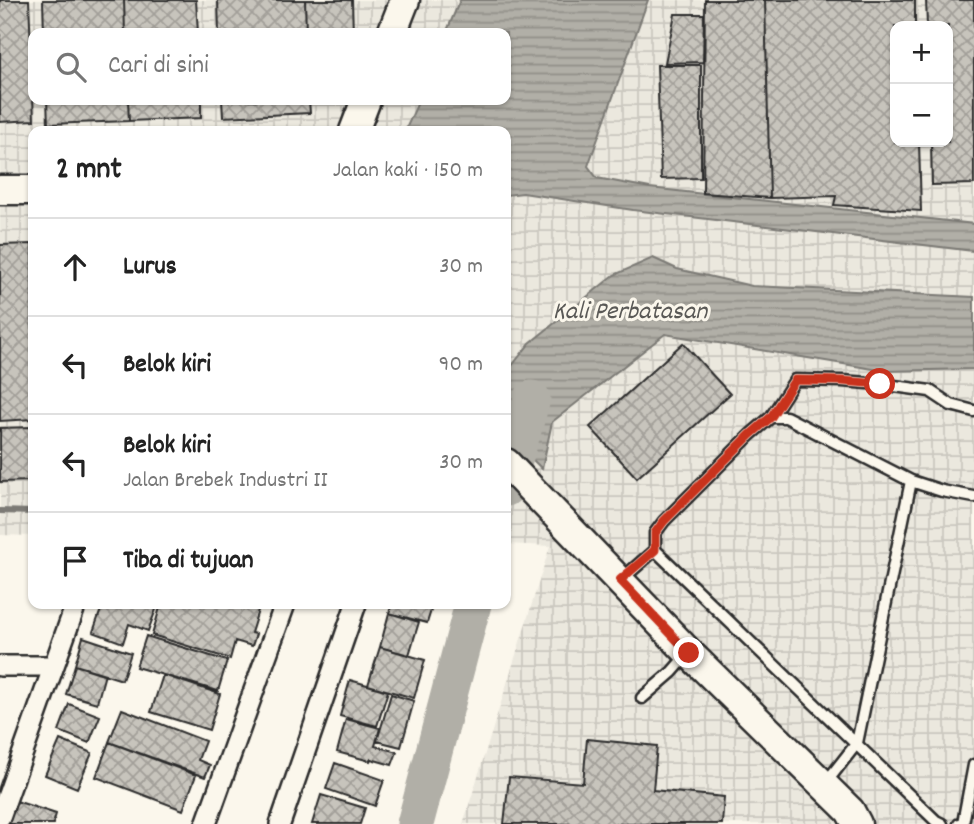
<!DOCTYPE html>
<html lang="id">
<meta charset="utf-8">
<style>
:root{--surface:#fff;--page:#f6f6f6;--text:#222;--muted:#767676;--line:#e0e0e0}
body{margin:0;font-family:Dekko,sans-serif;background:var(--page);color:var(--text)}
.controls{position:absolute;right:21px;top:21px;display:grid;overflow:hidden;border-radius:14px;box-shadow:0 2px 5px #0004}
.controls button{width:63px;height:63px;display:grid;place-items:center;padding:0;border:0;border-bottom:2px solid var(--line);background:var(--surface);color:var(--text);font:35px sans-serif}
.stop{position:absolute;width:21px;height:21px;margin:-16px;border:5px solid #c8321e;border-radius:50%;background:#fff}
.stop.end{background:#c8321e;border-color:#fff;box-shadow:0 2px 7px #0008}
.list{margin:0;padding:0;list-style:none}
h2{display:flex;justify-content:space-between;align-items:center;height:91px;margin:0;padding:0 28px;font-size:30px}
h2 small{font-size:23px;font-weight:400;color:var(--muted)}
.list li{display:grid;grid-template-columns:46px 1fr auto;gap:21px;align-items:center;box-sizing:border-box;height:98px;padding:0 28px;border-top:2px solid var(--line)}
.list b{display:block;font-size:26px;white-space:nowrap}
.list p{margin:0;font-size:23px;white-space:nowrap;color:var(--muted)}
.list em{font-size:23px;font-style:normal;color:var(--muted)}
.icon{flex:none;width:38px;height:38px;fill:none;stroke:currentColor;stroke-width:2;stroke-linecap:round;stroke-linejoin:round}
.map{position:relative;flex:none;width:974px;height:824px;overflow:hidden}
.search{position:absolute;background:var(--surface);box-shadow:0 2px 5px #0004;left:28px;top:28px;width:483px;height:77px;display:flex;align-items:center;gap:18px;box-sizing:border-box;padding:0 24px;border-radius:14px;color:var(--muted);font-size:26px}
.panel{position:absolute;background:var(--surface);box-shadow:0 2px 5px #0004;left:28px;top:126px;width:483px;height:483px;border-radius:14px}
.map>svg:first-child{display:block}
</style>
<div class="map">
<svg width="974" height="824" viewBox="0 0 974 824">
<defs>
<pattern id="industrial-grid" width="8" height="8" patternUnits="userSpaceOnUse" patternTransform="scale(1.75)"><rect width="8" height="8" fill="#ebe8de"/><path d="M0 4h8M4 0v8" fill="none" stroke="#cac7bf"/></pattern>
<pattern id="water-rules" width="6" height="5" patternUnits="userSpaceOnUse" patternTransform="scale(1.75)"><rect width="6" height="5" fill="#b1afa7"/><path d="M0 2.5h6" fill="none" stroke="#908f88"/></pattern>
<pattern id="building-cross-hatch" width="8" height="8" patternUnits="userSpaceOnUse" patternTransform="scale(1.75)"><rect width="8" height="8" fill="#c7c4bc"/><path d="M0 0l8 8M0 8l8-8" fill="none" stroke="#a29f99"/></pattern>
</defs>
<rect width="100%" height="100%" fill="#fbf7ec"/>
<filter id="ink" filterUnits="userSpaceOnUse"><feTurbulence type="fractalNoise" baseFrequency=".0143" numOctaves="2"/><feDisplacementMap in="SourceGraphic" scale="14" xChannelSelector="R" yChannelSelector="G"/><feConvolveMatrix kernelMatrix="1 2 1 2 8 2 1 2 1" color-interpolation-filters="sRGB"/></filter>
<g filter="url(#ink)">
<path fill="url(#industrial-grid)" fill-rule="evenodd" d="M0,0h974v824h-511l87,-278 -44,-2v-413h-473v405l-33,-1zM895,26h53v116h-53zM33,33h473v67h-473z"/>
<path fill="url(#water-rules)" stroke="#7b7a75" stroke-width="2" d="M460,0h188l-60,166 9,12 53,10 324,36v27l-341,-41 -110,-17 -17,2v-64h-101l14,-31h87v-67h-60z
M653,258l24,11 75,17 222,11v72l-89,2 -220,-37 -113,88 -10,47 -36,-36v-53l1,-8 23,-29 84,-68z"/>
<g fill="none" stroke-linecap="round" stroke-linejoin="round">
<path stroke="#7b7a75" stroke-width="6" d="M0,511l33,1"/>
<path stroke="#b1afa7" stroke-width="37" d="M506,488l26,-89
M415,824l58,-220"/>
</g>
<path fill="url(#building-cross-hatch)" stroke="#2b2b2b" stroke-width="2" d="M0,0h29l5,120 -34,2z
M43,0h81l1,33h-81z
M124,0h72l2,33h-73z
M218,0h87l1,33h-87z
M305,0h47l1,33h-47z
M705,0h60l5,198 -67,-5z
M765,0h150v26h-20v116h24l2,69 -87,-6 2,-9 -66,2z
M926,0h48v184l-42,1 -1,-43h17v-116h-21z
M675,14h29l-1,48 -38,1z
M657,65h44v113l-40,1z
M47,100h81l1,21 -81,3z
M128,100h73v18l-72,3z
M222,100h87l1,13 -87,4z
M32,244l1,175 -33,2v-176z
M683,343l47,51 -93,84 -47,-51z
M33,427v54l-33,1v-54z
M103,604h55l-10,27 -19,-7 -6,19 -30,-11z
M161,604h99l-9,29 5,1 -4,12 -17,-5 -5,18 -78,-24z
M392,604h41l-6,19 -38,-10z
M389,613l30,9 -10,33 -29,-8z
M146,636l81,25 -9,30 -82,-24z
M83,637l48,16 -9,27 -47,-15z
M380,647l45,13 -11,38 -46,-13z
M75,665l30,9 -8,29 -31,-9z
M163,675l57,19 -11,36 -58,-18z
M350,680l38,11 -11,35 -37,-10z
M391,694l23,7 -13,46 -24,-6z
M69,704l31,12 -11,27 -30,-12z
M122,709l83,32 -7,19 12,5 -5,12 -96,-35z
M346,719l34,9 -5,18 22,6 -5,13 -21,-6 -1,2 -33,-9z
M587,739l70,7 -4,44 71,7 -2,27h-218l5,-47 74,6z
M60,740l32,13 -15,35 -32,-13z
M109,742l87,33 -13,35 -87,-33z
M335,763l49,17 -9,26 -49,-17z
M321,795l44,13 -5,16h-48z
M16,801l40,13 -3,10h-45z"/>
<g fill="none" stroke-linecap="round" stroke-linejoin="round">
<defs>
<path id="lane" d="M771,417l24,-37 47,1 38,3 50,7 21,14 23,6
M911,481l31,10 32,6
M655,550v-17l9,-12 86,-86 21,-18h15l125,64 -54,262 -33,42
M622,579l33,-29 281,271 6,3
M642,698l30,-26 14,-16
M959,824l4,-1 11,-58"/>
<path id="street" d="M0,666h52
M0,817l76,-213
M206,824l79,-220
M280,824l76,-220"/>
<path id="secondary" d="M392,33l13,-33
M354,131l12,-31
M0,190h33
M506,463l183,190 161,158 7,13"/>
</defs>
<use href="#lane" stroke="#2b2b2b" stroke-width="15"/>
<use href="#street" stroke="#2b2b2b" stroke-width="24"/>
<use href="#secondary" stroke="#2b2b2b" stroke-width="33"/>
<use href="#lane" stroke="#fbf7ec" stroke-width="10"/>
<use href="#street" stroke="#fbf7ec" stroke-width="19"/>
<use href="#secondary" stroke="#fbf7ec" stroke-width="28"/>
</g>
</g>
<g fill="none" stroke-linecap="round" stroke-linejoin="round" filter="url(#ink)">
<path stroke="#c8321e" stroke-width="9" d="M689,653l-69,-73 35,-30v-17l9,-12 86,-86 21,-18 24,-37 47,1 38,3"/>
</g>
<g text-anchor="middle" dominant-baseline="central" stroke-width="6" stroke-linejoin="round" paint-order="stroke">
<g font-size="26" font-style="italic" fill="#5a5956" stroke="#fbf7ec">
<text x="630" y="312">Kali Perbatasan</text>
</g>
</g>
</svg>
<div class="controls">
<button>+</button>
<button>−</button>
</div>
<div class="stop" style="left:880px;top:384px"></div>
<div class="stop end" style="left:689px;top:653px"></div>
<div class="search"><svg class="icon" aria-label="search" viewBox="0 0 24 24"><circle cx="10" cy="10" r="6"/><path d="M15 15l6 6"/></svg>Cari di sini</div>
<section class="panel">
<h2>2 mnt<small>Jalan kaki · 150 m</small></h2>
<ul class="list">
<li><svg class="icon" aria-label="ahead" viewBox="0 0 24 24"><path d="M12 20V5M6 11l6-6 6 6"/></svg><div><b>Lurus</b></div><em>30 m</em></li>
<li><svg class="icon" aria-label="left" viewBox="0 0 24 24"><path d="M17 20v-9H6M10 6l-5 5 5 5"/></svg><div><b>Belok kiri</b></div><em>90 m</em></li>
<li><svg class="icon" aria-label="left" viewBox="0 0 24 24"><path d="M17 20v-9H6M10 6l-5 5 5 5"/></svg><div><b>Belok kiri</b><p>Jalan Brebek Industri II</p></div><em>30 m</em></li>
<li><svg class="icon" aria-label="arrive" viewBox="0 0 24 24"><path d="M6 21V4h12l-3 4 3 4H6"/></svg><div><b>Tiba di tujuan</b></div></li>
</ul>
</section>
</div>
